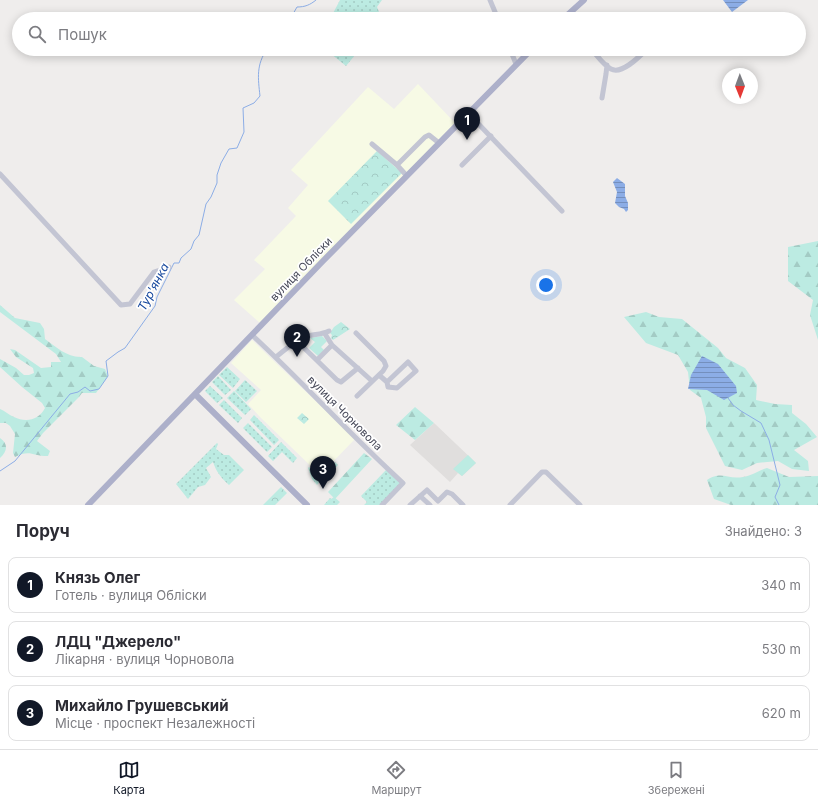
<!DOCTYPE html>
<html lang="uk">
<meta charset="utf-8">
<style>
:root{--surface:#fff;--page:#f2f2f3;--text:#2b2b33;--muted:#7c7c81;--line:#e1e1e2;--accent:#111827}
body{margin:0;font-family:Inter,sans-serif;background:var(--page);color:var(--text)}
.compass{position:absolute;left:722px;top:68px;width:36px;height:36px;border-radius:50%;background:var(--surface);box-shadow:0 2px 10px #0003;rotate:179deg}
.you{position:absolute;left:546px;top:285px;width:14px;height:14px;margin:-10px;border:3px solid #fff;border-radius:50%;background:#1a73e8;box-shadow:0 0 0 6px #1a73e833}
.badge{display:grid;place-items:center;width:26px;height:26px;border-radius:50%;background:var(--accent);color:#fff;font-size:13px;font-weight:700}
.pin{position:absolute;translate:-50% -33px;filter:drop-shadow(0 1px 2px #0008)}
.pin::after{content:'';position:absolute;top:21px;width:14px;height:12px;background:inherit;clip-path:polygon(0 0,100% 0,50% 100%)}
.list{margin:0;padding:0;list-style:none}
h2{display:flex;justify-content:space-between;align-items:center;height:52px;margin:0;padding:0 16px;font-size:17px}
h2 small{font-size:13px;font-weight:400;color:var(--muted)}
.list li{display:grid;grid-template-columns:26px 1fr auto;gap:12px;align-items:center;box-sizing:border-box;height:56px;margin:0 8px 8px;padding:0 8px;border:1px solid var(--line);border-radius:8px}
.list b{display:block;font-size:15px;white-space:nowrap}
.list p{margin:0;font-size:13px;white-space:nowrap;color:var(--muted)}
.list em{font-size:13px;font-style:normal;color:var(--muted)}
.icon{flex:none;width:22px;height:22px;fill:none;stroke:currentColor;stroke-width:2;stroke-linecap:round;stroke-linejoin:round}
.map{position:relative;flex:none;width:818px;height:505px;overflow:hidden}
.search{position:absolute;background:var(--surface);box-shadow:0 2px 10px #0003;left:12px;right:12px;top:12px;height:44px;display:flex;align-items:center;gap:10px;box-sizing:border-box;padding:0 14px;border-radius:22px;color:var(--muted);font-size:15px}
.sheet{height:244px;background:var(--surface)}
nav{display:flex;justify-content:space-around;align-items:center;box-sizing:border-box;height:56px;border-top:1px solid var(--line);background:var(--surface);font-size:11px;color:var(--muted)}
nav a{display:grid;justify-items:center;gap:2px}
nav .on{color:var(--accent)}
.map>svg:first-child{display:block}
</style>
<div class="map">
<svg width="818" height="505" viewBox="0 0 818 505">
<defs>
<pattern id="grass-dots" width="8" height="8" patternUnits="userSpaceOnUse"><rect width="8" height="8" fill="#bcebe2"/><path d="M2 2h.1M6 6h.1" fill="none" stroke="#a3cbc4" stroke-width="1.8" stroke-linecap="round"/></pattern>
<pattern id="forest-firs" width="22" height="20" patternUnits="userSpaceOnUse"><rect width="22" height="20" fill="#bcebe2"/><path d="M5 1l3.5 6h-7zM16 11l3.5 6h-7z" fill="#a3cbc4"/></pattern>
<pattern id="park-crowns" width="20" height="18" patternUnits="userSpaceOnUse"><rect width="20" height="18" fill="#bcebe2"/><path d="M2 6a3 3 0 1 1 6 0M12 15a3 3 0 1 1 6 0" fill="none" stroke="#a3cbc4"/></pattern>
<pattern id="water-rules" width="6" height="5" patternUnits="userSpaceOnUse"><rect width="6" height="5" fill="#8cade6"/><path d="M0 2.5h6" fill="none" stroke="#748fbd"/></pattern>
</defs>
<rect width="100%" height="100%" fill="#efedec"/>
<path fill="#f7fae5" d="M418,84l37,39 -195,200 -26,-23 31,-31 -11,-9 42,-44 -8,-8 20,-23 -17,-15 77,-83 26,22z
M252,340l103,99 -35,36 -59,-57 -13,-14 13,-14 -30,-27z"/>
<path fill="#e0dedd" d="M434,423l42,40 -14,13 -4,-3 -8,9 -40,-37z"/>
<path fill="url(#grass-dots)" d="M340,0h42l-5,7 2,5 -1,7h-48z
M325,49h35l-14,17z
M227,367l13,12 -7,9 -14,-13z
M218,376l13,14 -6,5 -13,-13z
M245,380l12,11 -11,11 -11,-11z
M210,386l13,12 -6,5 -12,-12z
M234,391l17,18 -6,6 -18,-17z
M224,400l18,18 -4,5 -19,-18z
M254,415l25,25 -5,5 -24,-25z
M248,423l24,24 -5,5 -24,-24z
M281,442l16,16 -4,5 -11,-11 -9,9 -5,-5z
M217,443l1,1 -2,5 8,6h5l15,15 -15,15c-8,-7 -13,-14 -16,-23l-7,6 5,9 -6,8 -7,2 -10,12 -12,-15z
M309,467l12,11 2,-2 2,3 -1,1 -2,-1 -5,6 -5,-6 -4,-11z
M386,470l15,13 -21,22h-16l3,-3 -6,-6z
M334,497l6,5 -3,3h-13l6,-7 1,1z"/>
<path fill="url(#forest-firs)" d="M818,241v99l-8,-25 3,-15 -25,-19v-34z
M0,305l15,13 25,5 4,6 1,10c11,8 23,19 37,18l12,9 11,3 3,7 -12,17h-14l-3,4 -36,36 -6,8 13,10 -2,5c-16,0 -18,-7 -33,1l-2,-4 2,-19 -5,-8 -4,-3h-6v-14c5,2 9,6 14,8 12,6 25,3 31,-9l-3,-5 -20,-16 -22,-20v-8l16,9 8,7h5l5,-2 -1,-5 -17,-11 -6,-8 5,1 26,18 10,-1v-5h10l-5,-8 -56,-42z
M646,312l13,5 23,2 36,29 8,10 19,10 12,17 -1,15 19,4 17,1v8l14,11 11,13 -23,13 14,11 1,10 -17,-2 -14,-8 -21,2 -15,7 -17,-4 -19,-38v-11l-5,-19 -11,-8 -2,-18 -10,-17 -32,-12 -22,-26z
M415,407l19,16 -19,17 -19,-15z
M0,438c9,6 7,14 0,20z
M364,453l8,6 -37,40 -7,-7z
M767,468l22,9 29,-1v29h-87l-17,-6 -7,-19c15,-10 20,0 36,-3 8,-1 16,-7 24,-9z"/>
<path fill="url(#park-crowns)" d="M377,151l25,22 -51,51 -23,-23z
M341,322l9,7 -17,11 -2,-2 1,-3 -2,-2 4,-6z
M302,413l7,6 -5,5 -7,-6z
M335,462l3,3 -11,12 -3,-3z
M281,487l6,6 -12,12h-12z"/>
<path fill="#bcebe2" d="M322,336l5,5 -6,6 3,3 -6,6 -9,-8 6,-6 -5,-4z
M468,455l8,8 -14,13 -9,-7z"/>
<path fill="url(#water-rules)" d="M723,0h25l-16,12z
M617,178l8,6v12l3,7v7l-2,2 -2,-3 -5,-2 -4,-4 2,-11 -4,-10z
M702,356l16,8 18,22 1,7 -13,7 -17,-10 -19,-1 3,-14z"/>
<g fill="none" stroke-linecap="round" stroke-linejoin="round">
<path stroke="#8cade6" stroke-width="1" d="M296,19l-3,-5 4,-7c8,0 13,-2 19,-7
M728,398l5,7 8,6 20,12 8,17 11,45 -5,12 4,8
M0,471l15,-10 55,-67 8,-2 7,-5 5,4 9,-2 9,-13 -2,-15 12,-9 7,-4 30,-42 2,-9 17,-34h5l2,-5 10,-9 3,-8 5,-6 7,-31 5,-7 6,-14v-8l4,-12 8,-14 8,-1 7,-16 -1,-24 11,-5 6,-7c-2,-18 -4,-31 7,-47"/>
<path stroke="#c3c5d3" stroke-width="5" d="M490,0l8,19
M510,49l6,15
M591,49c6,6 12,16 20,20 11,6 29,-13 36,-20
M602,98l4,-24 1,-9
M468,113l94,98
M372,144l25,21 9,10
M397,165l28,-28 4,-2 10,8
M462,165l29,-29
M0,174l121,131 9,-1 24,-32 15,-5
M356,333l28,28 2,5 -3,5 -26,25
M325,334l7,11
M252,335c52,48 99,101 151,148l-21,22
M297,341l40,39 4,2 17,-14
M276,357c9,-7 18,-16 29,-20 8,-3 16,-2 24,-6
M317,360l15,-15 40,36
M379,375l8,7 21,-20 8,9 -19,17 -9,-1 -1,-5
M420,496l10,9
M410,505l17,-15 11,11 9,-9 5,2 11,11
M510,505l32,-33h4l34,33"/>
<path stroke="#adb0ca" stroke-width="6" d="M563,19l21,-19
M195,394l112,111
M88,505l234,-243 210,-213"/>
</g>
<g text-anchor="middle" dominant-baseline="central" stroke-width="3.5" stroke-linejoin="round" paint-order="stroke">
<g font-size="11" fill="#464858" stroke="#fff">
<text transform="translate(301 269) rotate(-46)">вулиця Обліски</text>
<text transform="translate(345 413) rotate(45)">вулиця Чорновола</text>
</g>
<g font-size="12" font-style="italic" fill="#15479d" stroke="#fff">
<text transform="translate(153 287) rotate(-62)">Тур'янка</text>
</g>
</g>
</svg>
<svg class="compass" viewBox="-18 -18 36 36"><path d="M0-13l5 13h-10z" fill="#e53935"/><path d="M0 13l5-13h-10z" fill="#7c7c81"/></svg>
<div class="you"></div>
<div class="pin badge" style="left:467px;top:140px">1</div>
<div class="pin badge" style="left:297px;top:357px">2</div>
<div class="pin badge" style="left:323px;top:489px">3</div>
<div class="search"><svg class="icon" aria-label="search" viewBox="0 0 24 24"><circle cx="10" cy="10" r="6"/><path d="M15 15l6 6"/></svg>Пошук</div>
</div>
<section class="sheet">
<h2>Поруч<small>Знайдено: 3</small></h2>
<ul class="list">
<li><span class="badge">1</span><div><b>Князь Олег</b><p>Готель · вулиця Обліски</p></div><em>340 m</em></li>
<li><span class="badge">2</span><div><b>ЛДЦ &quot;Джерело&quot;</b><p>Лікарня · вулиця Чорновола</p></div><em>530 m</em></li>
<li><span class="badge">3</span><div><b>Михайло Грушевський</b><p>Місце · проспект Незалежності</p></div><em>620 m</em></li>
</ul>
</section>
<nav>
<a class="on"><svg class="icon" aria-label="map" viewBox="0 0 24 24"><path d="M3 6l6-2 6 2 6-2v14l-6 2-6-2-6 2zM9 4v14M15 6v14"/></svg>Карта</a>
<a><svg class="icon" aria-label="directions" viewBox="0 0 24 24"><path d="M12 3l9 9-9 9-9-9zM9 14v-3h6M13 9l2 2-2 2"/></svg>Маршрут</a>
<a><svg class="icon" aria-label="saved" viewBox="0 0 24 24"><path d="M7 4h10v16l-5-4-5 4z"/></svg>Збережені</a>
</nav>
